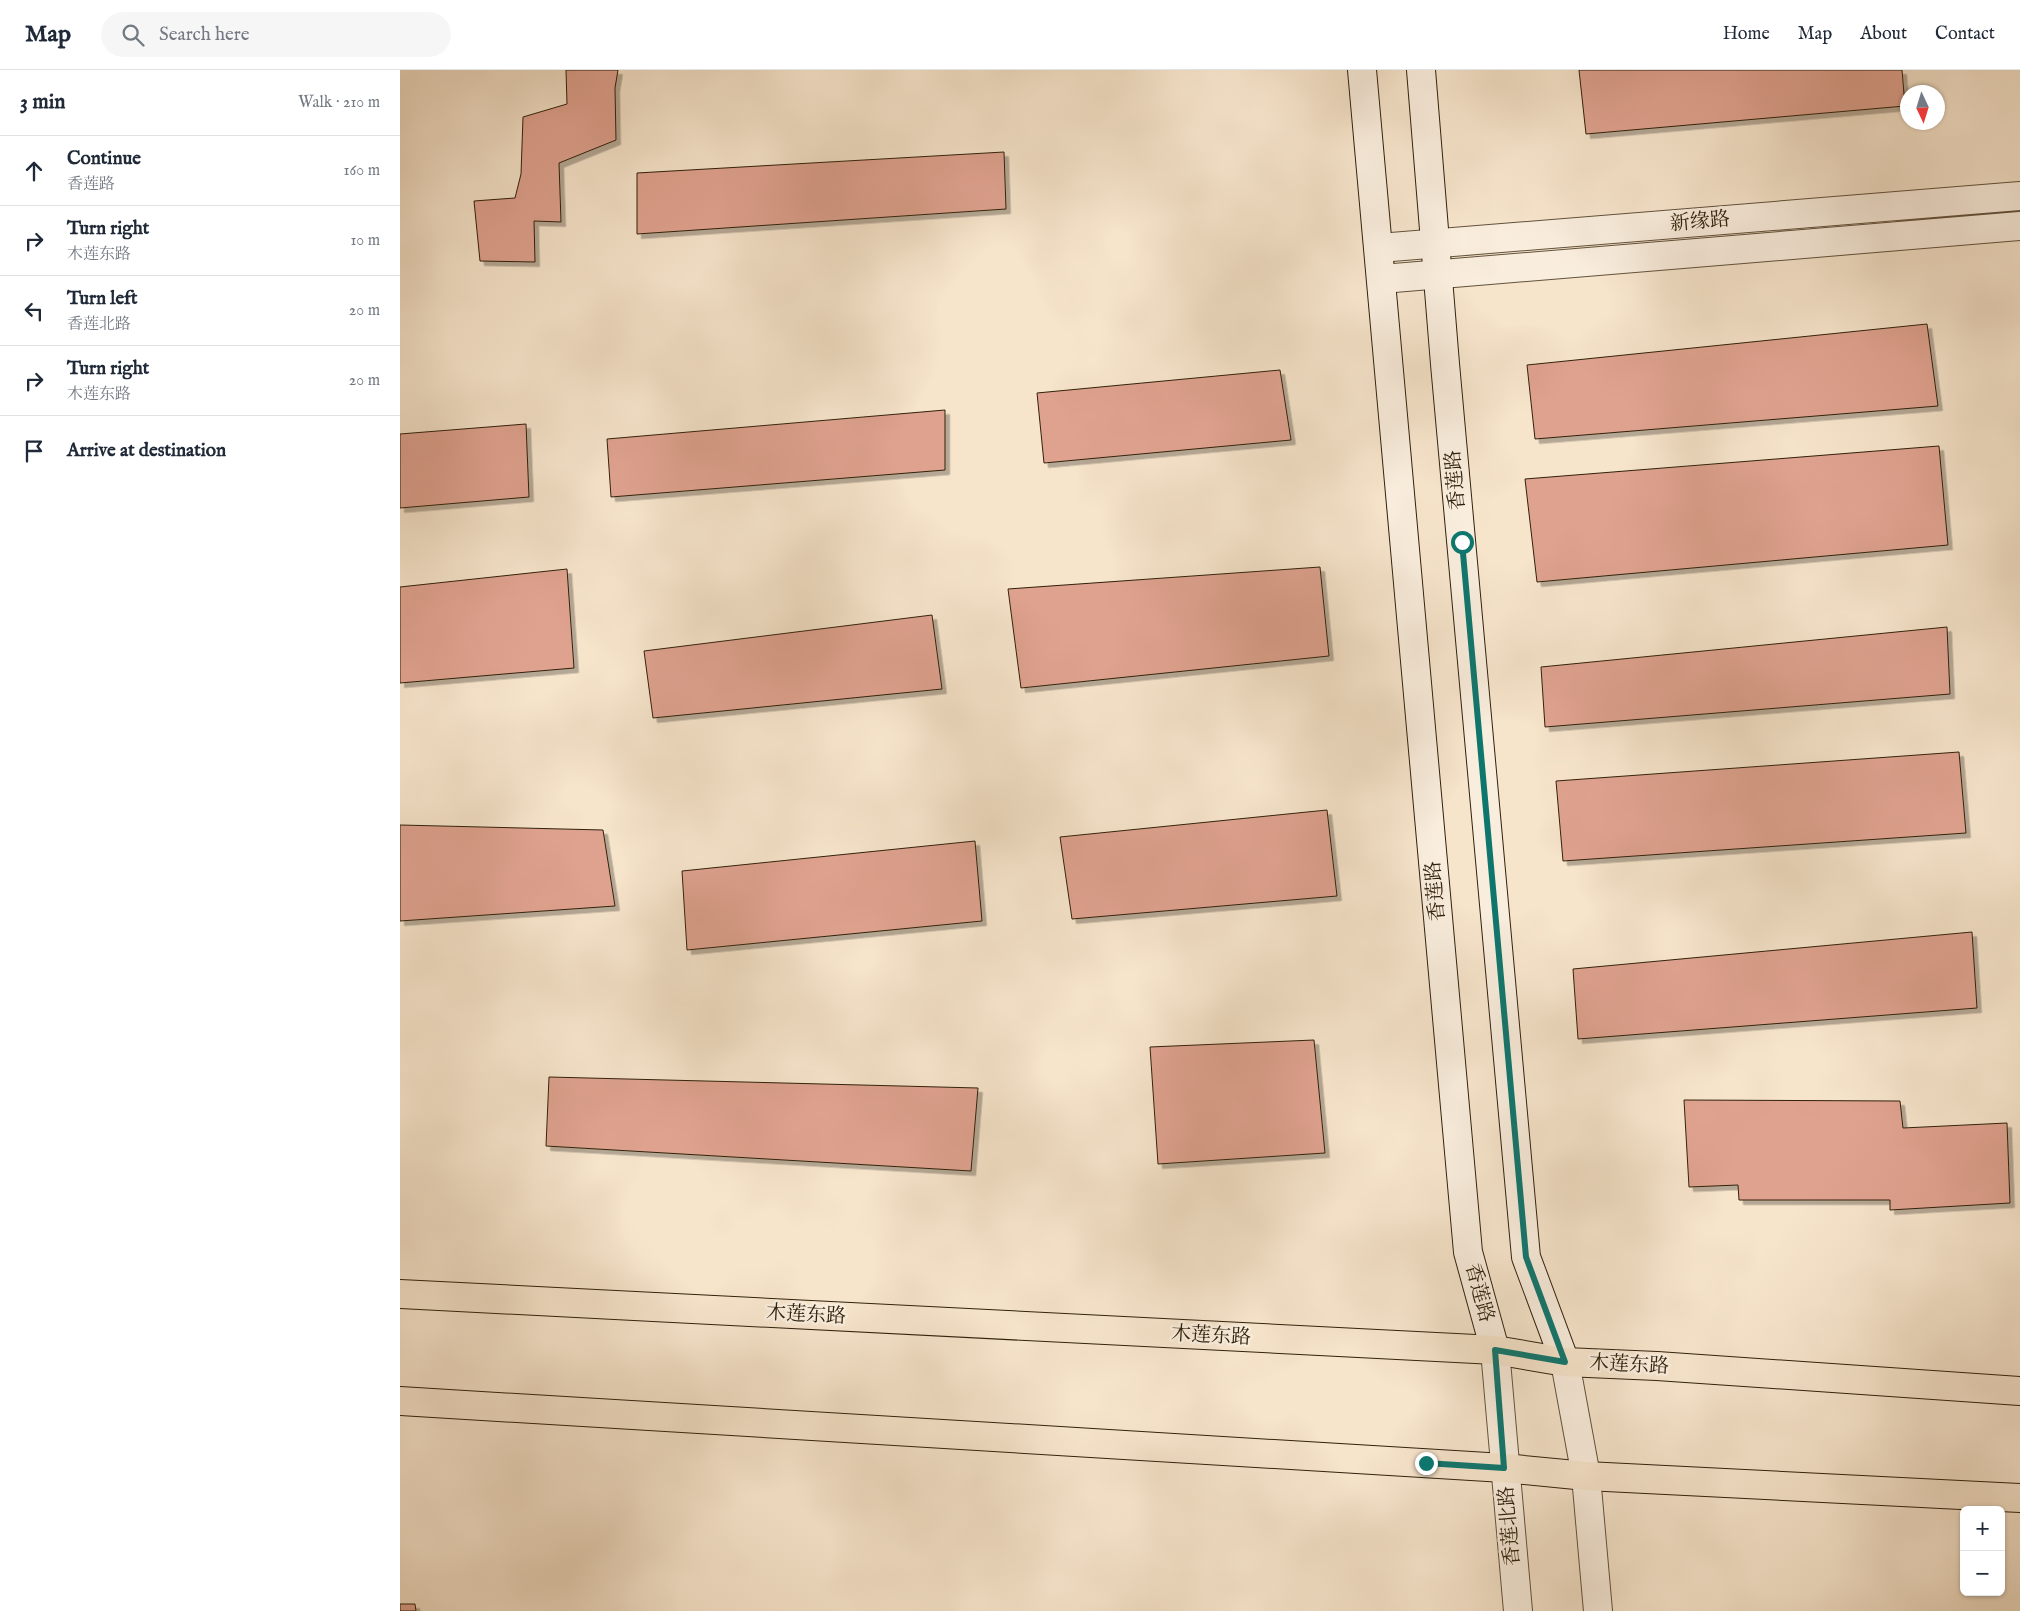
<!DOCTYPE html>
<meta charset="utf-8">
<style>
:root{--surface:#fff;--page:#f6f6f7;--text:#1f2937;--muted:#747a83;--line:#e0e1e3}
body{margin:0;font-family:"IM FELL English","Noto Serif SC",serif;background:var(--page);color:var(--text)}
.controls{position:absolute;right:15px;bottom:15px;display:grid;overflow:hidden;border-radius:8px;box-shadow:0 1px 4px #0004}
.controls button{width:45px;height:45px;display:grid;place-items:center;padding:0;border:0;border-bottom:1px solid var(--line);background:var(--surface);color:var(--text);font:25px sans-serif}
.compass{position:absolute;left:1500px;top:15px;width:45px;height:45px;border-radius:50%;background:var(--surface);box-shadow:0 1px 4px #0004;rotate:176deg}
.stop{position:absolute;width:15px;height:15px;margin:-11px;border:4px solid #0f766e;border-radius:50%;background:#fff}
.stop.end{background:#0f766e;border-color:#fff;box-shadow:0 1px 5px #0008}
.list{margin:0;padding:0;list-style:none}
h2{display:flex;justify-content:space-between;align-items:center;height:65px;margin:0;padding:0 20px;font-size:21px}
h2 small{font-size:16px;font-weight:400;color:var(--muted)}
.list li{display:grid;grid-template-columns:32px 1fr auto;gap:15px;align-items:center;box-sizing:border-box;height:70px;padding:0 20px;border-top:1px solid var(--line)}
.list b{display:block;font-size:19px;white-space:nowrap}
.list p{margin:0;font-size:16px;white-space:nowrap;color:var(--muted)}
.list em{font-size:16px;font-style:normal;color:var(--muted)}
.icon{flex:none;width:28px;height:28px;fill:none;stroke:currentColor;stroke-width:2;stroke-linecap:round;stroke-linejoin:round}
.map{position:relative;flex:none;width:1620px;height:1541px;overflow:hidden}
header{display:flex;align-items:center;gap:30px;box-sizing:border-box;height:70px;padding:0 25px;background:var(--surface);border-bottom:1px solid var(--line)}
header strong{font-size:24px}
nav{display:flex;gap:28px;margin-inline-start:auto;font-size:18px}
.search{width:350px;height:45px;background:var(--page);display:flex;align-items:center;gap:12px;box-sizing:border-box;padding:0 18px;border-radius:28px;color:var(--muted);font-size:19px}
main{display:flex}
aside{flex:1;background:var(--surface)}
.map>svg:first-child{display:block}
</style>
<header>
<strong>Map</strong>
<div class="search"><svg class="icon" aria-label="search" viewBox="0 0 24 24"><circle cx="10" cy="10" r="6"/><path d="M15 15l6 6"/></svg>Search here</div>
<nav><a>Home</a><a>Map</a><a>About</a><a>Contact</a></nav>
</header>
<main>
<aside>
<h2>3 min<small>Walk · 210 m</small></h2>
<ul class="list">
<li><svg class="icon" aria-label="ahead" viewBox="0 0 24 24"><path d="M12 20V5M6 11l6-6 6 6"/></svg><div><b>Continue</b><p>香莲路</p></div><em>160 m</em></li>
<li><svg class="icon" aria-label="right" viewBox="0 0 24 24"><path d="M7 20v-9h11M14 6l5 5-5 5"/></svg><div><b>Turn right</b><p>木莲东路</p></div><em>10 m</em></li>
<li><svg class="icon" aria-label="left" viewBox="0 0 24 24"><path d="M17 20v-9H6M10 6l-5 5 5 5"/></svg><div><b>Turn left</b><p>香莲北路</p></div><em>20 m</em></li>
<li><svg class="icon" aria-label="right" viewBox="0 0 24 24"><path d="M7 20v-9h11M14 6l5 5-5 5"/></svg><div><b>Turn right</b><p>木莲东路</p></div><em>20 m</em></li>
<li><svg class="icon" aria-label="arrive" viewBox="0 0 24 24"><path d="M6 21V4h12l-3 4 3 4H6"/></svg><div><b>Arrive at destination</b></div></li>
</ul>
</aside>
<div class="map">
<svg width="1620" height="1541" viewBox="0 0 1620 1541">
<defs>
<filter id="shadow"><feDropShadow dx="4.5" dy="4.5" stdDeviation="0" flood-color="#0004"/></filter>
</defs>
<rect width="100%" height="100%" fill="#f6e4cb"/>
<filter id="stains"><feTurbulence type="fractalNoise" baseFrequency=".004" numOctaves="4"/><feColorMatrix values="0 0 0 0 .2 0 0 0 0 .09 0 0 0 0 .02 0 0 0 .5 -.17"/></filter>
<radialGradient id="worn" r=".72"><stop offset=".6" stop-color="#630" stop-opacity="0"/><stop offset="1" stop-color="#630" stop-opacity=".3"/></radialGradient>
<path fill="#dfa28f" stroke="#30210c" filter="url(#shadow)" d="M166,0h52l-3,18 1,52 -57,23 2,59 -27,-1 1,41 -55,-1 -6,-60 41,-3 6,-24 2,-57 44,-13z
M1179,0h323l3,36 -319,28z
M604,82l2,57 -369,25v-61z
M1527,254l11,82 -403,33 -8,-74z
M880,300l11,70 -247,23 -7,-70z
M545,340v60l-334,27 -4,-58z
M126,354l3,73 -129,11v-74z
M1539,376l9,99 -411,37 -12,-103z
M920,497l9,89 -308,32 -13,-99z
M167,499l7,99 -174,15v-96z
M532,545l10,74 -289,29 -9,-67z
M1547,557l3,67 -405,33 -4,-60z
M1559,682l7,81 -403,28 -7,-80z
M927,740l10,86 -265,23 -12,-82z
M0,755l203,5 12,76 -215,15z
M575,771l7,80 -295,29 -5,-79z
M1572,862l5,76 -399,31 -5,-70z
M914,970l11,113 -167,11 -8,-117z
M149,1007l429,11 -7,83 -425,-25z
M1284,1030l216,1 3,27 104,-5 3,80 -120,7v-10h-151l-1,-15 -49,2z
M0,1534h15l1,7h-16z"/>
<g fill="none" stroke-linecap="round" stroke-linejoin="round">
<defs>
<path id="tertiary" d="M979,178l641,-52
M982,209l638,-53
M1095,1280l23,261
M1165,1292l21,114 12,135"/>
<path id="secondary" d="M962,0l106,1182 27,98
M1021,0l24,294 81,893 39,105"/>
<path id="primary" d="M0,1224l1095,56 70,12 92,4 363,25
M0,1331l1104,67 82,8 434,22"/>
</defs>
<use href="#tertiary" stroke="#62523c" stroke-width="30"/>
<use href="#secondary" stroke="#30210c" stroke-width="30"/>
<use href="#primary" stroke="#30210c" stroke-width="30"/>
<use href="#tertiary" stroke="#f9eddd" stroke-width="28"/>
<use href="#secondary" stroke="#f9eddd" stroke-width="28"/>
<use href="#primary" stroke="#f6e4cb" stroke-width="28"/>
</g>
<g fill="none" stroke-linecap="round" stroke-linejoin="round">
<path stroke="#0f766e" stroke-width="6" d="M1026,1393l78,5 -9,-118 70,12 -39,-105 -64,-715"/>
</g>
<g text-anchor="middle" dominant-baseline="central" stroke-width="5" stroke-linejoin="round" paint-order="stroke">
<g font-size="20" fill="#30210c" stroke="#f9eddd">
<text transform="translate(1300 152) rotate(-5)">新缘路</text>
<text transform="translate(1056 410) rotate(-95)">香莲路</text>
<text transform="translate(1036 821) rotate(-95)">香莲路</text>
<text transform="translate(1079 1223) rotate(75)">香莲路</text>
<text transform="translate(406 1245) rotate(3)">木莲东路</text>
<text transform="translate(811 1266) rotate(3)">木莲东路</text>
<text transform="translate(1229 1295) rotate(3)">木莲东路</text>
<text transform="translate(1110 1456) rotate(-95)">香莲北路</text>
</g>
</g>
<rect width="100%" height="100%" filter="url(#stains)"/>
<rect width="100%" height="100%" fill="url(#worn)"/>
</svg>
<div class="controls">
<button>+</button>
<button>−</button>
</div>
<svg class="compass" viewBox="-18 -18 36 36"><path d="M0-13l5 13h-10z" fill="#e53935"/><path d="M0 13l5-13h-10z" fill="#747a83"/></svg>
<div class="stop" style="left:1062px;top:472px"></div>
<div class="stop end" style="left:1026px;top:1393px"></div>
</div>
</main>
